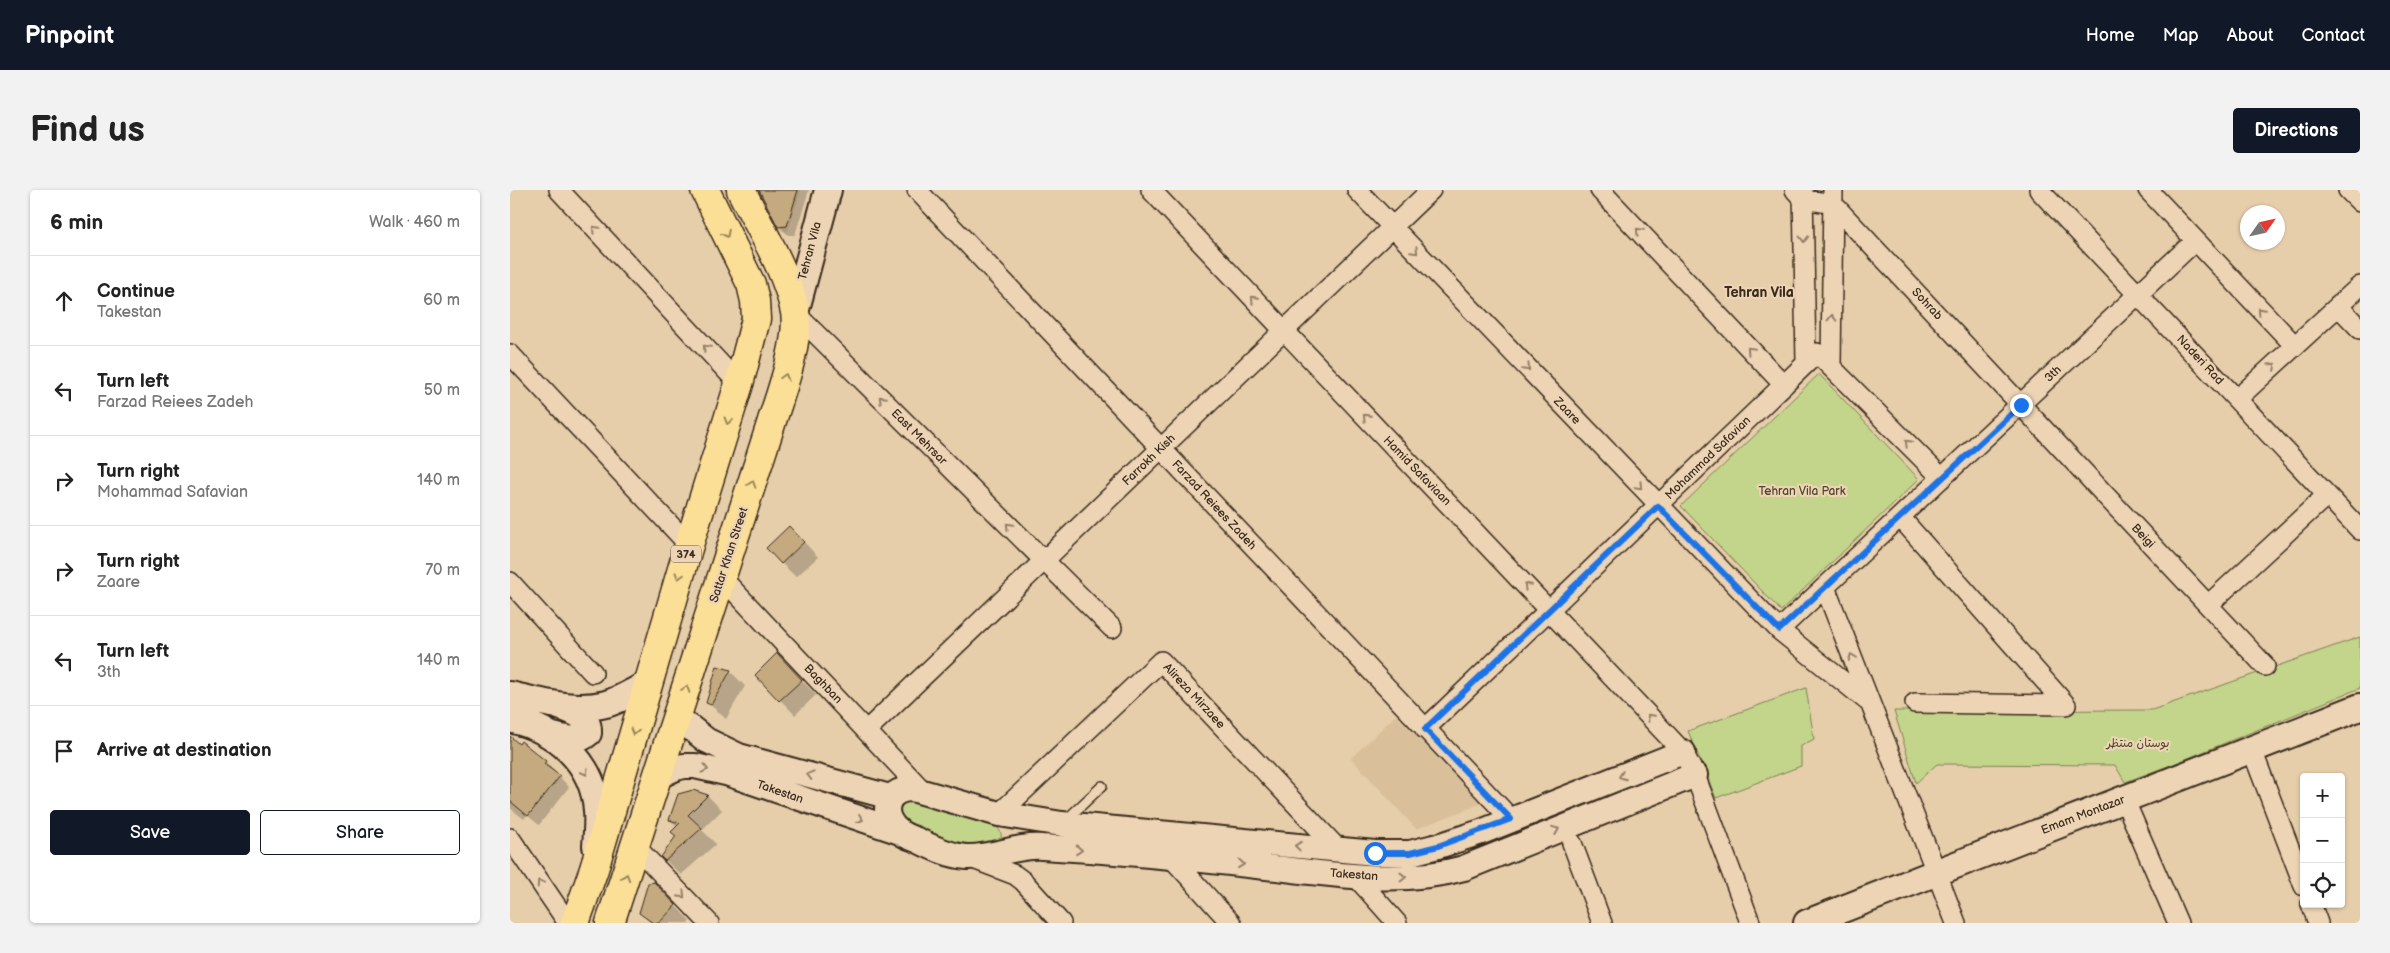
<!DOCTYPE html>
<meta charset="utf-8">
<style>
:root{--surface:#fff;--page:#f2f2f2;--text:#222;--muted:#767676;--line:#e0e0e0;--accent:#111827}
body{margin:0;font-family:"Balsamiq Sans","Playpen Sans Arabic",sans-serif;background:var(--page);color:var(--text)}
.controls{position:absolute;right:15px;bottom:15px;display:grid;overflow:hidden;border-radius:5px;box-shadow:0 1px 4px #0004}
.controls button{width:45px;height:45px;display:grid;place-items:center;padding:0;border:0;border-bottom:1px solid var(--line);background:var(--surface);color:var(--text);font:25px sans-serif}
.compass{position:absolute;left:1730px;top:15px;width:45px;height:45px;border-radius:50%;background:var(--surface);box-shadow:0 1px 4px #0004;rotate:56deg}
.stop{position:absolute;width:15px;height:15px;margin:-11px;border:4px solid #1a73e8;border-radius:50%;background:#fff}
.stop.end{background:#1a73e8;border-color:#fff;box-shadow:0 1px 5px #0008}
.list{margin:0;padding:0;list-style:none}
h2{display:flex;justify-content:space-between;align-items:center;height:65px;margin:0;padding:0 20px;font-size:21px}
h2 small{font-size:16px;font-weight:400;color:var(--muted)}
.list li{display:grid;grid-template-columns:32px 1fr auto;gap:15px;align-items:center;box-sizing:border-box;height:90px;padding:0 20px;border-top:1px solid var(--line)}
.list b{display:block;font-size:19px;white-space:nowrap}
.list p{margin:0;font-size:16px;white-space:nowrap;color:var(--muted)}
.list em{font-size:16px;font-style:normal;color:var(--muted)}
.actions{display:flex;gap:10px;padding:15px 20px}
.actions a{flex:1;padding:11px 0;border:1px solid var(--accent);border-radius:5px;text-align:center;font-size:18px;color:var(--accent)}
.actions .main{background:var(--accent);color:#fff}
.icon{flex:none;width:28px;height:28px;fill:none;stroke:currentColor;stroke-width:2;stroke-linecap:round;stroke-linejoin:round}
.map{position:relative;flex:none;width:1850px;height:733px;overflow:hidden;border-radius:5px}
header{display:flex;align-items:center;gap:30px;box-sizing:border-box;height:70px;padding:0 25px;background:var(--accent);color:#fff}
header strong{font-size:24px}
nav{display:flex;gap:28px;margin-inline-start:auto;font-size:18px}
.intro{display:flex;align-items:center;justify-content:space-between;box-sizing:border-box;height:120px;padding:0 30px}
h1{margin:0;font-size:35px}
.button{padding:12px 22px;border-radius:5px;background:var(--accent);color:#fff;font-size:18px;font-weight:700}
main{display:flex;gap:30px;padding:0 30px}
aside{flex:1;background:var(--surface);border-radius:5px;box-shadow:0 1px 4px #0004}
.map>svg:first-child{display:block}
</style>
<header>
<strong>Pinpoint</strong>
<nav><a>Home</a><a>Map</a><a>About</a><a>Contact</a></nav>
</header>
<div class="intro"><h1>Find us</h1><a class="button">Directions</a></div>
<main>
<aside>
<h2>6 min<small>Walk · 460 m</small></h2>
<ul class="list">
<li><svg class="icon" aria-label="ahead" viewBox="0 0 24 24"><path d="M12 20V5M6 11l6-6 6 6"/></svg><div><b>Continue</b><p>Takestan</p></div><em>60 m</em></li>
<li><svg class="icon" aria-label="left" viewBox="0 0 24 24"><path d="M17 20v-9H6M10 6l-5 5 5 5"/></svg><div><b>Turn left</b><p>Farzad Reiees Zadeh</p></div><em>50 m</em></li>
<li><svg class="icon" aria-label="right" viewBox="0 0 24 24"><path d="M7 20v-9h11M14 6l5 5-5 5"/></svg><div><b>Turn right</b><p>Mohammad Safavian</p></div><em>140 m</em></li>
<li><svg class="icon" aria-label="right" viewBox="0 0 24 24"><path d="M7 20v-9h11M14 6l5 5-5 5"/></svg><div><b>Turn right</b><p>Zaare</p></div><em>70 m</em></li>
<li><svg class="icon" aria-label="left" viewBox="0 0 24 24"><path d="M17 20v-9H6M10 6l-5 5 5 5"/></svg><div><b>Turn left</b><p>3th</p></div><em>140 m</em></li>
<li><svg class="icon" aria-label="arrive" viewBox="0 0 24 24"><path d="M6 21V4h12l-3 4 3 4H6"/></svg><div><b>Arrive at destination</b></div></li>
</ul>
<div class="actions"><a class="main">Save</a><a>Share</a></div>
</aside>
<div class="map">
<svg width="1850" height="733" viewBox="0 0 1850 733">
<rect width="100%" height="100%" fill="#e6ceab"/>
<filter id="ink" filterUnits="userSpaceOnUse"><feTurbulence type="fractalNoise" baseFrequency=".02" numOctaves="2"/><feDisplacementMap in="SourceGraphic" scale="10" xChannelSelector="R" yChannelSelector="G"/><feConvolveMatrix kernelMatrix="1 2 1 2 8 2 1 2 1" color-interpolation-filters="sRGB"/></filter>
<g filter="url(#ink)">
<path fill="#d9c09b" d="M241,0h50l-13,41 -15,1z
M886,525l87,88 -67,26 -65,-71z"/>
<path fill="#c2d58a" stroke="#7e8054" d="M1309,184l100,105 -138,132 -100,-105z
M1850,447v51l-189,77 -46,17 -10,-17 -178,-1 -21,19 -22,-72 258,-1z
M1296,498l8,51 -13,7v20l-85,32 -28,-67z
M394,607l29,6 65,25c5,7 4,10 -1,16l-39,4 -46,-20 -16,-16z"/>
<path fill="#0003" d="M250,0h49l-14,45h-7l-9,-9z
M294,352l14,15 -22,20 -15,-14z
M282,480l24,25 -21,20 -39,-40z
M220,481l15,15 -19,33 -19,-17z
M0,548l9,7 3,-2 24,19 23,25 -30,38 -12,-10 -3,4 -14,-11z
M183,601l15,5 14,14 -20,20 14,14 -35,31 -19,-18 15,-21 1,-9 -8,-7z
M159,709l21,22 -2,2h-37l-10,-10z"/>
<path fill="#c4aa7e" stroke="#3b2a1e" d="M249,0h39l-11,36 -9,1z
M279,336l15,16 -23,22 -15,-16z
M267,463l25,27 -23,21 -24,-26z
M207,476l14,4 -20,35 -5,-2z
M0,546l9,8 2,-3 25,20 -2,3 16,12 -32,40 -18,-15z
M183,600l15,5 -20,20 14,13 -37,33 -4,-4 15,-21 -5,-4 9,-9 -11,-3 9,-26z
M144,692l22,23 -17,18h-6l-14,-10 9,-30z"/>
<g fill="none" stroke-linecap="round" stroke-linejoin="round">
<defs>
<path id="service" d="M556,630l36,-34"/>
<path id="minor" d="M49,0l180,194
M407,0l594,629
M641,0l532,562 12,23 55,147
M847,0l422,440 91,73
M1090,0l184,195
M1285,0l8,9 30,5 432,462
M1293,0l3,173
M1529,0l321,340
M1638,0l147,156
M1838,0l12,12
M1828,116l22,23
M285,123l317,315
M0,164l179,191
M1321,177l2,-177
M1727,209l123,-113
M1390,327l166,188
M212,388l201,213
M0,392l83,91
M1315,397l131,336
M1698,415l119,-110
M1269,440l416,-389
M1405,513l151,2
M915,539l392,-376 125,125
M357,540l564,-540
M1742,560l52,136
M1614,609l54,124
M489,624l162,-153 177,188
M0,648l58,85
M1062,653l30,80
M126,657l73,76
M458,667l47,18 8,6 38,42
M661,667l60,66
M846,687l41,46
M1801,714l7,19"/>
<path id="tertiary" d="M167,527l29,23 33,16 151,41
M1173,562l-202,80 -43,14 -28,7h-35l-313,-29 -63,-10 -87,-25c-28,0 -33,28 -12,43 5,4 12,6 17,8 16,8 33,16 50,17 25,1 50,-12 75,-10 72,4 144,11 215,19 68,7 140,21 207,2l231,-93
M149,586l17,-8 8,-2h11l31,7 174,59"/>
<path id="secondary" d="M285,123l33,-123
M0,505c31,7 64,17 96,9 14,-4 28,-13 42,-20
M0,529c45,10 84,43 87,92 1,11 0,23 -1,35
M43,546c13,3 24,7 35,-3 1,-18 -15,-22 -29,-27
M1297,733l553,-216"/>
<path id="primary" d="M65,733l19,-54 95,-324 50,-161 17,-65 -1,-18 -4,-17 -46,-94
M100,733l161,-499c9,-29 29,-82 24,-112 -8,-42 -35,-83 -54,-122"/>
</defs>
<use href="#service" stroke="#3b2a1e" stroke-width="12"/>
<use href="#minor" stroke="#3b2a1e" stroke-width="22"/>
<use href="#tertiary" stroke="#3b2a1e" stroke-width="28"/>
<use href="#secondary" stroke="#3b2a1e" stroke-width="30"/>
<use href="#primary" stroke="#3b2a1e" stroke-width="31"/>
<use href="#service" stroke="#ecd4b4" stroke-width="9"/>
<use href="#minor" stroke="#ecd4b4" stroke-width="19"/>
<use href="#tertiary" stroke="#ecd4b4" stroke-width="24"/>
<use href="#secondary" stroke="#ecd4b4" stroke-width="26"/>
<use href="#primary" stroke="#fbdf96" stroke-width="28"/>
</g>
<defs><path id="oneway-chevron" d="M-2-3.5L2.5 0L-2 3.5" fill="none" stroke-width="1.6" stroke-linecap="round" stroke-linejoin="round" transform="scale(1.25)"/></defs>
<g stroke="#947f69">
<use href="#oneway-chevron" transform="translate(85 39) rotate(-133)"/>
<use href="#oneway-chevron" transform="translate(1129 41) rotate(-133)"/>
<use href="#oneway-chevron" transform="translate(1294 49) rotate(89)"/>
<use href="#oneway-chevron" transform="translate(905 61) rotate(46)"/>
<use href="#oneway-chevron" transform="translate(744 109) rotate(-134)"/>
<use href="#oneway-chevron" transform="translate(1751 121) rotate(-133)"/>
<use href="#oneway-chevron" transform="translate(1322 128) rotate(-89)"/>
<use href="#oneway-chevron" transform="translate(196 158) rotate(-133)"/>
<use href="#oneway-chevron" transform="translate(1240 160) rotate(-133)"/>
<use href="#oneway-chevron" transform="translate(1763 176) rotate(-43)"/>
<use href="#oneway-chevron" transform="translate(1017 178) rotate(46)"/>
<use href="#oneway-chevron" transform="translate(372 209) rotate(-135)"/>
<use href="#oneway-chevron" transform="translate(856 227) rotate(-134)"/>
<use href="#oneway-chevron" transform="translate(1398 253) rotate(-135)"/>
<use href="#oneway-chevron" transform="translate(1129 296) rotate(46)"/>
<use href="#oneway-chevron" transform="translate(499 336) rotate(-135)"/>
<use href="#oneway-chevron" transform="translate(1017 396) rotate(-134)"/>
<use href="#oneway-chevron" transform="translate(1342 467) rotate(-111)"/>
<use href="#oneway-chevron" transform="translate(1140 527) rotate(-133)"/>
<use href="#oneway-chevron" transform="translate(195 579) rotate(13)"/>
<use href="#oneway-chevron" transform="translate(75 582) rotate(61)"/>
<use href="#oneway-chevron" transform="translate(300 585) rotate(-165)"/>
<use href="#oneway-chevron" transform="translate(1112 586) rotate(159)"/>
<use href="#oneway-chevron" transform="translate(350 629) rotate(19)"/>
<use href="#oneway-chevron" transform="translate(1046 640) rotate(-22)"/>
<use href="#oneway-chevron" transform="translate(788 656) rotate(-174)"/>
<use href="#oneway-chevron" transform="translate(569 660) rotate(4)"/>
<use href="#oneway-chevron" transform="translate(731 674) rotate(6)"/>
<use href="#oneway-chevron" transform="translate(893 687) rotate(-1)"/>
<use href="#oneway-chevron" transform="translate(30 693) rotate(-124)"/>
<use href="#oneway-chevron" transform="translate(172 705) rotate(46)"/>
</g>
<g stroke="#9b845a">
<use href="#oneway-chevron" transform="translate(216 44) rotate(64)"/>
<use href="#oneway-chevron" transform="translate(275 187) rotate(-74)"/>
<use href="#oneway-chevron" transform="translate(218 231) rotate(107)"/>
<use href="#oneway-chevron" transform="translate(242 294) rotate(-72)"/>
<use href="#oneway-chevron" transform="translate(169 386) rotate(106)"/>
<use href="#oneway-chevron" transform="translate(176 499) rotate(-72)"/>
<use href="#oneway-chevron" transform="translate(124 542) rotate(106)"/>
<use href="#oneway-chevron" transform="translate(116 687) rotate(-71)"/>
</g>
</g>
<g fill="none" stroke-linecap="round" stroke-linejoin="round" filter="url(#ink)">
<path stroke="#1a73e8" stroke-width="6" d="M865,663h35l28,-7 73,-27 -86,-90 233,-223 121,124 242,-225"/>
</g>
<g text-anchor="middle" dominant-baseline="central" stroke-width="4.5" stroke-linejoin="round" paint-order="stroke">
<rect fill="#ecd4b4" stroke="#705d4b" stroke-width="1" x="161" y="355.5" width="30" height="17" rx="4"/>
<g font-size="11" font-weight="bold" fill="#3b2a1e">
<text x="176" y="364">374</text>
</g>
<g font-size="12" fill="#3b2a1e" stroke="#ecd4b4">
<text transform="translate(300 61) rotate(-75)">Tehran Vila</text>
<text transform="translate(1417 114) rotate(47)">Sohrab</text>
<text transform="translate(1690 170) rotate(47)">Naderi Rad</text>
<text transform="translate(1543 184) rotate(-43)">3th</text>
<text transform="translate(1057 221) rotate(46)">Zaare</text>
<text transform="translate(409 247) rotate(45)">East Mehrsar</text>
<text transform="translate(1198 268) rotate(-44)">Mohammad Safavian</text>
<text transform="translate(639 270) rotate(-44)">Farrokh Kish</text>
<text transform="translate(907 281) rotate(46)">Hamid Safaviaan</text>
<text transform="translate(704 315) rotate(47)">Farzad Reiees Zadeh</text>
<text transform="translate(1633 346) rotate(47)">Beigi</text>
<text transform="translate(219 365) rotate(-72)">Sattar Khan Street</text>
<text transform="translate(313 494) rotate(46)">Baghban</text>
<text transform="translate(684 506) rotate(47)">Alireza Mirzaee</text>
<text transform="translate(270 602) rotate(19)">Takestan</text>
<text transform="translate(1573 625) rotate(-21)">Emam Montazar</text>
<text transform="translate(844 685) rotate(4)">Takestan</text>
</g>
<g font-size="12" fill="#4f442e" stroke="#ecd4b4">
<text x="1292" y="301">Tehran Vila Park</text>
<text x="1628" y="553">بوستان منتظر</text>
</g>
<g font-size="14" font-weight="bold" fill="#3b2a1e" stroke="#ecd4b4">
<text x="1249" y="102">Tehran Vila</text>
</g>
</g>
</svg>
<div class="controls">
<button>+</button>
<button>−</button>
<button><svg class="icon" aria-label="locate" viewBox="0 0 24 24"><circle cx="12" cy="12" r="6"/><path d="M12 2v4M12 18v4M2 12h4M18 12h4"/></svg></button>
</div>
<svg class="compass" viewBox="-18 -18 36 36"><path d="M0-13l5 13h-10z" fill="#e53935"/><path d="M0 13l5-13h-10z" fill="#767676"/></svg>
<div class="stop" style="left:865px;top:663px"></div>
<div class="stop end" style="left:1511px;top:215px"></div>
</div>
</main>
